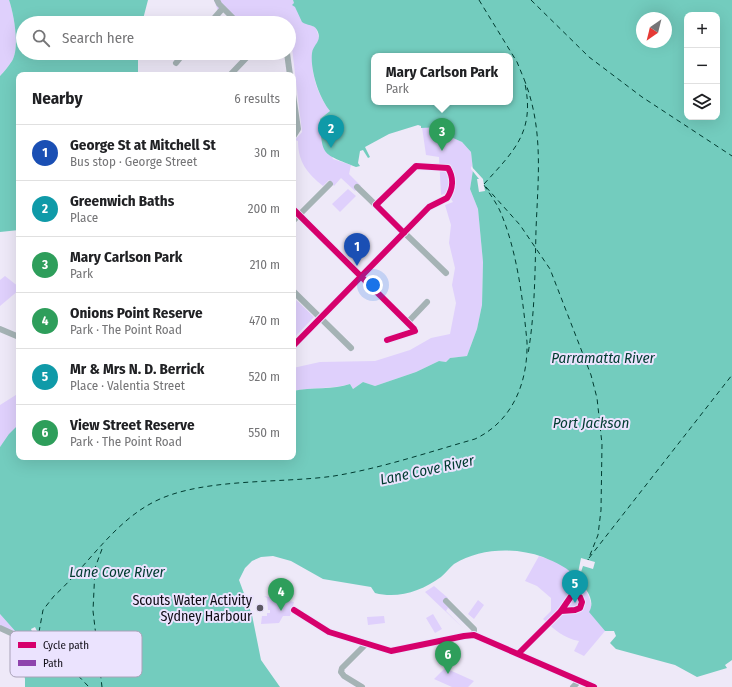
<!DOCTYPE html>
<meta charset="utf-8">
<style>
:root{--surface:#fff;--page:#f2f2f2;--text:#202124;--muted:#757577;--line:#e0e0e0;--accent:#b45309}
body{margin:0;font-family:"Fira Sans Condensed",sans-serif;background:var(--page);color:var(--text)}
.controls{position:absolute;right:12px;top:12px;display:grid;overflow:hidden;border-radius:8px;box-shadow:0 4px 16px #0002}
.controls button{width:36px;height:36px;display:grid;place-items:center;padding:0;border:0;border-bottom:1px solid var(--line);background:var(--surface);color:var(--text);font:20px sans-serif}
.compass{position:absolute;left:636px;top:12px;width:36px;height:36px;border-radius:50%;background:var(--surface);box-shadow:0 4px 16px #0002;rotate:215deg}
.you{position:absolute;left:373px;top:285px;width:14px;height:14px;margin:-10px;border:3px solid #fff;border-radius:50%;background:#1a73e8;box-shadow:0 0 0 6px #1a73e833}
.badge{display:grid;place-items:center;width:26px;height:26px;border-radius:50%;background:var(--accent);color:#fff;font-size:13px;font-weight:700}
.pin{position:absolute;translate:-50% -33px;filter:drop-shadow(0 1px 2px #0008)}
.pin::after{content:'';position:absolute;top:21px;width:14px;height:12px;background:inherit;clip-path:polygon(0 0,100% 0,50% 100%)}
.popup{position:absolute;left:371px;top:53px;width:142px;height:52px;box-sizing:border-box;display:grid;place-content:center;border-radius:8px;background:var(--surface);filter:drop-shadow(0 1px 3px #0005);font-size:13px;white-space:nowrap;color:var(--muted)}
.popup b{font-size:15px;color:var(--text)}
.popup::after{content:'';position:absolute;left:50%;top:100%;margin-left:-8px;border:8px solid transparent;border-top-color:var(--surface)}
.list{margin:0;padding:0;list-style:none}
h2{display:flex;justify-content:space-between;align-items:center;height:52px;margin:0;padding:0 16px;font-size:17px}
h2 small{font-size:13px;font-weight:400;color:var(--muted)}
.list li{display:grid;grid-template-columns:26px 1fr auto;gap:12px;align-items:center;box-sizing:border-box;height:56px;padding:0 16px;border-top:1px solid var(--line)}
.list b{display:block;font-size:15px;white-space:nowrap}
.list p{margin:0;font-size:13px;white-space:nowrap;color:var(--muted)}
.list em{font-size:13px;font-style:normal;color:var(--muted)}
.icon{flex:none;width:22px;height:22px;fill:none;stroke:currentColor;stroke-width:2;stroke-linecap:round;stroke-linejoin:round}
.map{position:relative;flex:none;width:732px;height:687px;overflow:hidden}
.search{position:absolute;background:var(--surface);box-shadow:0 4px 16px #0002;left:16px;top:16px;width:280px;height:44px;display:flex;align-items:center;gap:10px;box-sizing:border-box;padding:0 14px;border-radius:22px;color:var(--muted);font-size:15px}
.panel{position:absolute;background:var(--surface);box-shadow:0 4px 16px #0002;left:16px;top:72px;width:280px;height:388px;border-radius:8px}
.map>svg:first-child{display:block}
</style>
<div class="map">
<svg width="732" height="687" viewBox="0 0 732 687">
<rect width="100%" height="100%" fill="#eee9f8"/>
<path fill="#dfd0fc" d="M0,0h9c5,14 11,48 3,61 -4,6 -8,11 -12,15z
M214,0h79l5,13 11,11 7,4 3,10c-1,6 -7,10 -7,17 -1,20 6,41 18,56l-10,8 13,40 18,6 -2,9 12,12 -6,5 -14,-13 -7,8 -5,-6 -6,6c-16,-13 -25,-24 -25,-45l-3,-1 7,-8 -13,-109 -11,-2 -2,2h-34l-16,-15 -8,3z
M422,127h18l7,2 6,9 9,4 9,10 2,18 -3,19 8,20 5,53 -1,43 -5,24 -10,27 -17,2 -4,4 -7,-1 -23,11 -41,14 -12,-4 -10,7 -3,-5c-15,5 -39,3 -57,7v-23l27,-6 55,-1 35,-11 21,-12 19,-4 6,-31 -4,-18 3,-17 -6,-25 2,-18 -6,-20 8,-3 -6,-9 -6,2 -2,-38 -13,-2z
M348,189l8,7 -16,16 -8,-8z
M5,276l14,11v3l-19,16v-26z
M293,297l21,20 -21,22z
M19,393v31l-19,23v-42z
M539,556c8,3 16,5 24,9 12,7 33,33 27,47l15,19 -21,25 -10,-5 5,-10c-16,-3 -24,-11 -36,-22l8,-8v-13l-14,-12 -12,-5z
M434,586l14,12 -2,1 22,26 -1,1 -19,-18 -2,3 17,17 -38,-36z
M264,596l30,6 -4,14h-7l-4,7 -18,1 1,-8h5v-3h3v-3h-2l-1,-12z
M478,600l6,5 -10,14 -6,-5z
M0,614l16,18 -16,-5z
M433,614l9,15 -7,4 -9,-15z
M384,616l1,7 -17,2 -1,-8z
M445,668l29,13 -6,6h-16l-18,-8z"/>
<path fill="#73ccbe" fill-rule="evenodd" d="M9,0h139l-6,23h-119v30h115v22h-119v155l-19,2v-156c4,-4 8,-9 12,-15 8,-13 2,-47 -3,-61z
M293,0h439v660l-7,5 2,3 -30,9 -22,-12 -59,-16 -6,-6 6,-7 -2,-5h-9l-16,-19c7,-12 -3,-23 -11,-32 -10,-13 -21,-17 -35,-23 -28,-10 -63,-9 -89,7 -5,4 -8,9 -13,13 -19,14 -43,22 -66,16l-4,-6 -48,-8 -32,-18 -18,-5 -12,1 -9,4 -7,7 -6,12 13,35 9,45 19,27h-255v-8l-9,-47 -16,-18v-167l9,-13 10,-10v33h274v-66c18,-4 41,-1 57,-7l3,5 10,-7 12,4 41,-14 23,-11 7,1 4,-4 17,-2 10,-27 5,-24 1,-43 -5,-53 -8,-20 3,-19 -2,-18 -9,-10 -9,-4 -6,-9 -7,-2 -19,1v-2l-3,-1 -29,9 -24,13 5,10 -2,1 -5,-8 -3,1 -2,12 2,3 -4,1c-34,-14 -34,-10 -36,-48l10,-8c-11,-13 -20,-41 -18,-58 1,-9 11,-12 5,-23 -3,-6 -10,-4 -15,-8l-7,-15 -3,-2 2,-2zM687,15h30v102h-30zM642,18h24v24h-24zM374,56h136v46h-136z"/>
<path fill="#eee9f8" d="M471,166l12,13 2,12 -6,1 -2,-13h2l-8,-10z
M581,558l14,4 -2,7 -10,-3 -4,12h-2z
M35,627l5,10 -7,4v7l6,1 -1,5 -6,-2 -1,8 -10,-3 -5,-21 6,1 11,-3 -2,-5z"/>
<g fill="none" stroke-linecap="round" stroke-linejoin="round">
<path stroke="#003b30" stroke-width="1" stroke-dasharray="5 4" stroke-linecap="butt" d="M479,0l38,62 7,17
M531,0l58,57 53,40 90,59
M524,79c20,50 14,99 12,151 -1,41 -1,83 -8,124
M484,184c30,-33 51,-52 41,-100
M486,187l34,38 30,44 41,106 6,23 5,46 -1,66 -3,25 -10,25
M102,549l-7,19 -2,43 9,76
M589,558l143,-183
M39,632l4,-22 11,-14c32,-29 58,-71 96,-92 47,-27 129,-20 184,-28 48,-8 95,-24 141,-37 38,-18 53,-57 52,-97 -4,-42 -10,-92 -27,-131 -4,-9 -11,-18 -16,-26
M41,637l48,50"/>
<path stroke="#a5b3b5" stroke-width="6" d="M217,0l2,4 19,19
M210,23l13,-15
M287,53l3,22
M176,63l8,-10
M230,75l21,-22
M293,95l5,34 -5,8
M357,187l89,86
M293,209l121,120 1,2 -28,9
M293,221l37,-37
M293,291l58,57
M408,322l19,-20
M0,329l19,8
M293,346l136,-139 18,-9 5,-11 -2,-17 -4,-3 -30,-1 -40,39
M446,601l28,28v6
M294,610l35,22 62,19 73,-15 10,-1 120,52
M0,628l24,11 15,-4
M518,654l43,-43 11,-16 3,-1 5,3 2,5 -2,6 -5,2 -14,1
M362,687l-18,-11 -3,-4 1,-4 24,-24
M573,687l6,-6"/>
<path stroke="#8e44ad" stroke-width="5" stroke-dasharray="10 5" stroke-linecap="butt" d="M16,637l8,2 15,-4"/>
<defs>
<path id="cycleway" d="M293,209l121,120 1,2 -28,9
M293,346l136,-139 18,-9c6,-9 7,-20 1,-30l-32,-2 -40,39 28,28
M294,610l35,22 62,19 73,-15 10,-1 120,52
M518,654l43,-43 11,-16 3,-1 5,3 2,5 -2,6 -5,2 -14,1"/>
</defs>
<use href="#cycleway" stroke="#ebe3fe" stroke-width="8"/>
<use href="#cycleway" stroke="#d6006c" stroke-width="6"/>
</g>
<circle fill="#5d5964" stroke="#ebe3fe" stroke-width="1.5" cx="260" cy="608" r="4"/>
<g text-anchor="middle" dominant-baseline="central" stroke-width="4" stroke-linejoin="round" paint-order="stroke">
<g font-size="14" fill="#0f0c15" stroke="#ebe3fe" text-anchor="end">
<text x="252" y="600">Scouts Water Activity<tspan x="252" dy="16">Sydney Harbour</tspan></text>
</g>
<g font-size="15" font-style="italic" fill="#003b30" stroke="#ebe3fe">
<text x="603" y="358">Parramatta River</text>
<text x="591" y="423">Port Jackson</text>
<text transform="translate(427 470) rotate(-12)">Lane Cove River</text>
<text x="117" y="572">Lane Cove River</text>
</g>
</g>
<rect x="10" y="631" width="132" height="46" rx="6" fill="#ebe3fe" stroke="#a9a2b8" stroke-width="1"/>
<rect x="18" y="642" width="18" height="6" fill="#d6006c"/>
<rect x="18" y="660" width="18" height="6" fill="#8e44ad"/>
<g font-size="11" fill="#0f0c15">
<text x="43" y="649">Cycle path</text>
<text x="43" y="667">Path</text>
</g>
</svg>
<div class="controls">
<button>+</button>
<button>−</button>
<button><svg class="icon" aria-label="layers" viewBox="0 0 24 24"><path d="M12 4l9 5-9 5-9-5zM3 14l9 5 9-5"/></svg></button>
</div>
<svg class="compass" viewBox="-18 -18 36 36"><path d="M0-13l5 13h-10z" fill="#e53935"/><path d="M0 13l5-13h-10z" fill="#757577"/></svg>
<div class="you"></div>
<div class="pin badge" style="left:357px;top:266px;background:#1a4fb4">1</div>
<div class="pin badge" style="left:331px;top:148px;background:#0f9aa8">2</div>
<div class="pin badge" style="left:442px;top:151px;background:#2e9e5b">3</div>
<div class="popup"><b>Mary Carlson Park</b>Park</div>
<div class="pin badge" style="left:281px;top:611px;background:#2e9e5b">4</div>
<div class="pin badge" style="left:575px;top:603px;background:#0f9aa8">5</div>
<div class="pin badge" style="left:448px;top:674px;background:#2e9e5b">6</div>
<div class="search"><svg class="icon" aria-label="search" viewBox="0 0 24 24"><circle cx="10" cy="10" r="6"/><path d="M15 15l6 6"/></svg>Search here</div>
<section class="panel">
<h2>Nearby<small>6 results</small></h2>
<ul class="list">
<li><span class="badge" style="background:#1a4fb4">1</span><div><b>George St at Mitchell St</b><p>Bus stop · George Street</p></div><em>30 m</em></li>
<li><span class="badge" style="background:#0f9aa8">2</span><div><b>Greenwich Baths</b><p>Place</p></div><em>200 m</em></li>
<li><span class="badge" style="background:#2e9e5b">3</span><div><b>Mary Carlson Park</b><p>Park</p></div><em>210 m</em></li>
<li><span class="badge" style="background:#2e9e5b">4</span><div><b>Onions Point Reserve</b><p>Park · The Point Road</p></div><em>470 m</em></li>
<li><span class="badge" style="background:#0f9aa8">5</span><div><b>Mr &amp; Mrs N. D. Berrick</b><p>Place · Valentia Street</p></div><em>520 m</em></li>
<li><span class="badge" style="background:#2e9e5b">6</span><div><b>View Street Reserve</b><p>Park · The Point Road</p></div><em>550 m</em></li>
</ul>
</section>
</div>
